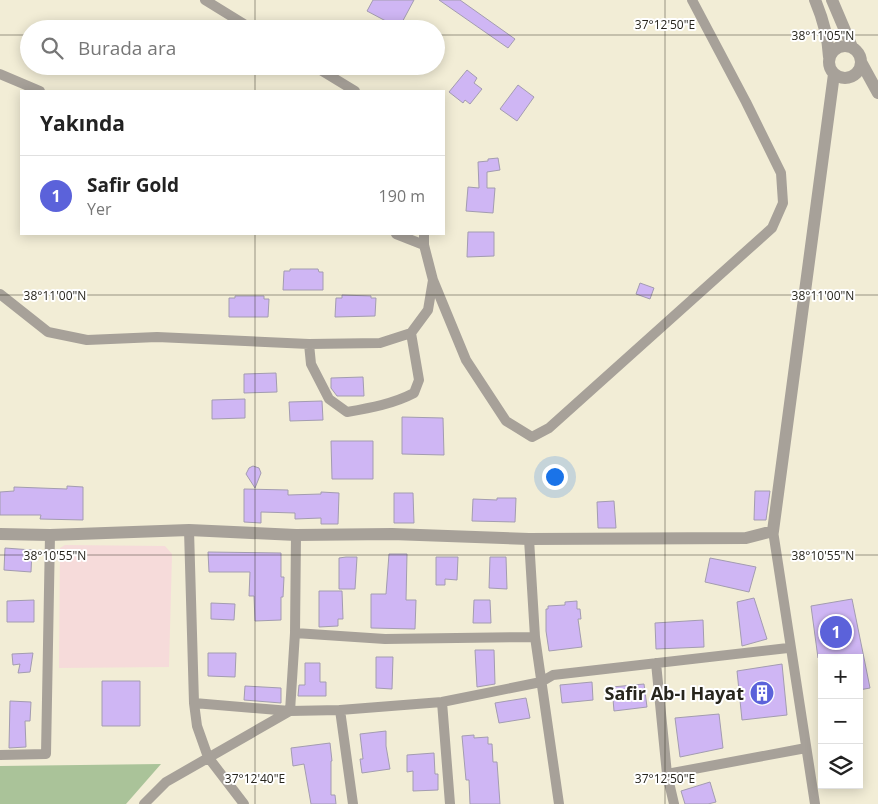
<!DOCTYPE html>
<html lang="tr">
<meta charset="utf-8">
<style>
:root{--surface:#fff;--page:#f6f6f6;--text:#222;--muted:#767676;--line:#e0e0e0;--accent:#5b62da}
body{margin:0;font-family:"Open Sans",sans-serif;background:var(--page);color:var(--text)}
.controls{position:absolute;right:15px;bottom:15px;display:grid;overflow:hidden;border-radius:0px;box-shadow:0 2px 12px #0003}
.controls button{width:45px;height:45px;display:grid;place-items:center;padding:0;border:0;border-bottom:1px solid var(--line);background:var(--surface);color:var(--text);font:25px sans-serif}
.you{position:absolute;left:554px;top:476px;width:18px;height:18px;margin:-12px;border:4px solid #fff;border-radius:50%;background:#1a73e8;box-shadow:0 0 0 8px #1a73e833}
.badge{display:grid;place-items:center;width:32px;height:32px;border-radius:50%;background:var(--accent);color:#fff;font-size:16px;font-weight:700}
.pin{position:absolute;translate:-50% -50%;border:2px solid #fff;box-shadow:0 1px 5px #0006}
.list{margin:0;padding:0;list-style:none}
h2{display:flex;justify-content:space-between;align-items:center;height:65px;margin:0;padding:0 20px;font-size:21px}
h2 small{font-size:16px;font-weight:400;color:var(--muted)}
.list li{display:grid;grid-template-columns:32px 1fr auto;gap:15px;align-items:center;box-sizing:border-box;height:80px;padding:0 20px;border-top:1px solid var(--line)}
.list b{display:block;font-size:19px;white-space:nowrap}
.list p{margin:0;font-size:16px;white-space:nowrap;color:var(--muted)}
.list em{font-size:16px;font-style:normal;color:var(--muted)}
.icon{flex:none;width:28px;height:28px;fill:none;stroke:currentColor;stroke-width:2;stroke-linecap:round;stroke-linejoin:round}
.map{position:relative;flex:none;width:878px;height:804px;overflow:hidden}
.search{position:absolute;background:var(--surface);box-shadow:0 2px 12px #0003;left:20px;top:20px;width:425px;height:55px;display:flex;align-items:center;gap:12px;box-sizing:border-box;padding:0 18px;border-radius:28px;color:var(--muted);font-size:19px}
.panel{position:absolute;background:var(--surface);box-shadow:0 2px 12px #0003;left:20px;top:90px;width:425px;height:145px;border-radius:0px}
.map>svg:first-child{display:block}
</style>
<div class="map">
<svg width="878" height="804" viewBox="0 0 878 804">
<rect width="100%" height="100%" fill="#f2edd6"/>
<path fill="#f6dbda" d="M65,545l100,1 7,8 -3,113 -110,1 1,-120z"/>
<path fill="#aac399" d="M161,764l-35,40h-126v-38z"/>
<path fill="#cfb6f4" stroke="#a39cb0" d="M373,0h41l-15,28 -32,-17z
M439,0h21l55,39 -7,9z
M467,70l10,8 -3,5 8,6 -12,15 -5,-4 -2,3 -14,-11z
M518,85l16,12 -17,24 -17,-12z
M498,158l2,12 -13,2v16h8l-2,25 -27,-2 2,-24 11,1 -1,-26 10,-1v-2z
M468,232h26v24l-27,1z
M290,269h28l1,3h4v18h-40l1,-19h6z
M640,283l14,5 -4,11 -14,-5z
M342,295l29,1v2h5l-1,18 -40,1 1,-19h6z
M235,296h29v3h5l-1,18h-39v-19h6z
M276,373l1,19 -33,1v-19z
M363,377l1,19h-27l-6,-8v-10z
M245,399v19l-33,1v-19z
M322,401l1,19 -33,1 -1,-19z
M402,417l41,1 1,37 -42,-1z
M331,441h42v38h-41z
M253,466l6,2 2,5 -6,15 -9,-14 3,-6z
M67,486l16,1v33l-43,-1 1,-4h-41v-23l14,-1v-4l53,2z
M244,489l44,1v5l33,-1v-2l18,1 -1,31h-17v-6l-26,1v-6l-34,-1v11l-17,-1z
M755,491h15l-4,29h-12z
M394,493h19l1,30h-20z
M497,498h19l-1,24 -43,-1 1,-22 24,1z
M614,501l2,27h-18l-1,-26z
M5,548l27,2 -1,22 -27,-2z
M208,552l73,1v24h3l-1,20h-2v23l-26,1 -1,-25h-5l1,-24h-41z
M389,554h18l-1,46h10l-1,29 -44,-1v-34h15z
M346,557h11l-2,32h-16v-31z
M436,557h22l-1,23 -12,-1v6h-9z
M490,557h16l1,32 -18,-1z
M710,558l46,9 -7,25 -44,-10z
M319,591h23l1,28h-5v7l-19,1z
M754,598l13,41 -25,7 -5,-44z
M852,599l12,59 6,30 -11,2v-32h-41l-7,-52z
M34,600v22h-27v-21z
M474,600h16l1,23h-18z
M577,601v8h3l1,10h-3l4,28 -33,4 -3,-20v-22h2v-3l17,-1v-3z
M211,603l24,1 -1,16 -23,-1z
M703,620l1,27 -48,2 -1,-26z
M475,650h19l1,34 -18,3z
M33,653l-3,19 -12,1 2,-9 -7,1 -1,-11z
M208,653h28l-1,24 -27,-1z
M376,657h17l-1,32 -16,-1z
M305,663h15v19h6v14h-28l1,-11h6z
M782,664l5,51 -45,5 -5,-49z
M102,681h38v45h-38z
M592,682l1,18 -31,3 -2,-18z
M644,684l3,23 -33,4 -2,-24z
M245,686l36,2v15l-37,-3z
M526,698l4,20 -31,5 -4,-20z
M10,701l21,1 -1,19h-5l1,26 -17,1z
M719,714l4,34 -43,9 -5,-39z
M386,731v15l4,23 -28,4 -2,-14h3l-3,-25z
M474,735v3l14,-1v7h4l1,18h4l3,42h-30l-1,-24h-3l-4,-44z
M330,743l2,18h-1v34h4l1,9h-25l-7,-40 -11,2 -2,-18z
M434,753l1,21h3v16l-25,1v-20l-6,1v-17z
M710,782l6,20 -8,2h-23l-4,-13z"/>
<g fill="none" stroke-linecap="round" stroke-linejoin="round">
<path stroke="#a7a199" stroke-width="10" d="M205,0l47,29
M314,66l41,25
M0,74l40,17
M396,234l28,11
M433,280l33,80 40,61 26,16 17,-9 223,-200 11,-25 -2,-30 -35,-71 -54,-102
M0,294l48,38 39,8 70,-3 152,7 71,-1 31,-10 17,-23 5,-30 -9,-35v-11
M309,344l2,20 18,35 18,13c23,-4 46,-8 67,-19l5,-13 -8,-47
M189,530l5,173 3,23 11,31 36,47
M773,531l42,273
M529,539l6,98 24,167
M295,633l90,6 150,-2
M656,663l11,111 7,30
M442,702l8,102
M194,703l96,8 50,-1 102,-8 99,-20 12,-7 235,-27
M340,710l13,94
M0,755l46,-1 4,-219
M667,774l139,-26
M144,804l22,-22 124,-71 5,-78 1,-98"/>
<path stroke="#a7a199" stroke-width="12" d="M815,0c8,19 13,36 14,57
M832,0l20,47
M829 62a16 16 0 1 1 32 0a16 16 0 1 1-32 0Z
M861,62l17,31
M0,534l50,1 139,-5 107,5 96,-1 137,5 217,-1 27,-7 61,-457"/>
</g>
<path fill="none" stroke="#27251d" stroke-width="1" stroke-opacity="0.45" d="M255,0v29M665,0v804M0,35h29M436,35h442M255,66v25M255,234v570M0,295h878M0,555h878"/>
<defs>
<symbol id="building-disc" viewBox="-11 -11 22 22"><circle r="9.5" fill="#5b62da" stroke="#fff"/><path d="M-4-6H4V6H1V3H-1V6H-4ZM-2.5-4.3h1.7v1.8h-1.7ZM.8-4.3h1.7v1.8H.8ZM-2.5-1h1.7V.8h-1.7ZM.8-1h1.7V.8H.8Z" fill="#fff"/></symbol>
</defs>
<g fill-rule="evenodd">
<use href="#building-disc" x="748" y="679" width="28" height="28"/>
</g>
<g text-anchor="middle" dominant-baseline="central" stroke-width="4" stroke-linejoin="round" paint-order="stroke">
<g font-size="18" font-weight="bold" fill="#27251d" stroke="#fff" text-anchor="end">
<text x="744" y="693">Safir Ab-ı Hayat</text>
</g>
</g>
<g font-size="12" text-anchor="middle" fill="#27251d" stroke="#fff" stroke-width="4" stroke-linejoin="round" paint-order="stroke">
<text x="665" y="29">37°12'50"E</text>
<text x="823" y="40">38°11'05"N</text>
<text x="55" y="300">38°11'00"N</text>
<text x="823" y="300">38°11'00"N</text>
<text x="55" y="560">38°10'55"N</text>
<text x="823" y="560">38°10'55"N</text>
<text x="255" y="783">37°12'40"E</text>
<text x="665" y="783">37°12'50"E</text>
</g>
</svg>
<div class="controls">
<button>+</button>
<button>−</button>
<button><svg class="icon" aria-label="layers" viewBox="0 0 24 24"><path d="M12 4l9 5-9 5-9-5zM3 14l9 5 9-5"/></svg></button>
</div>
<div class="you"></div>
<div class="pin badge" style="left:836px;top:632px">1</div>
<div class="search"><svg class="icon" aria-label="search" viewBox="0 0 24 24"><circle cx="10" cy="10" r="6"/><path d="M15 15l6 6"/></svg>Burada ara</div>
<section class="panel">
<h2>Yakında<small></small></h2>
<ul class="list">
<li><span class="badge">1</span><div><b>Safir Gold</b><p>Yer</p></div><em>190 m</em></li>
</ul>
</section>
</div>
